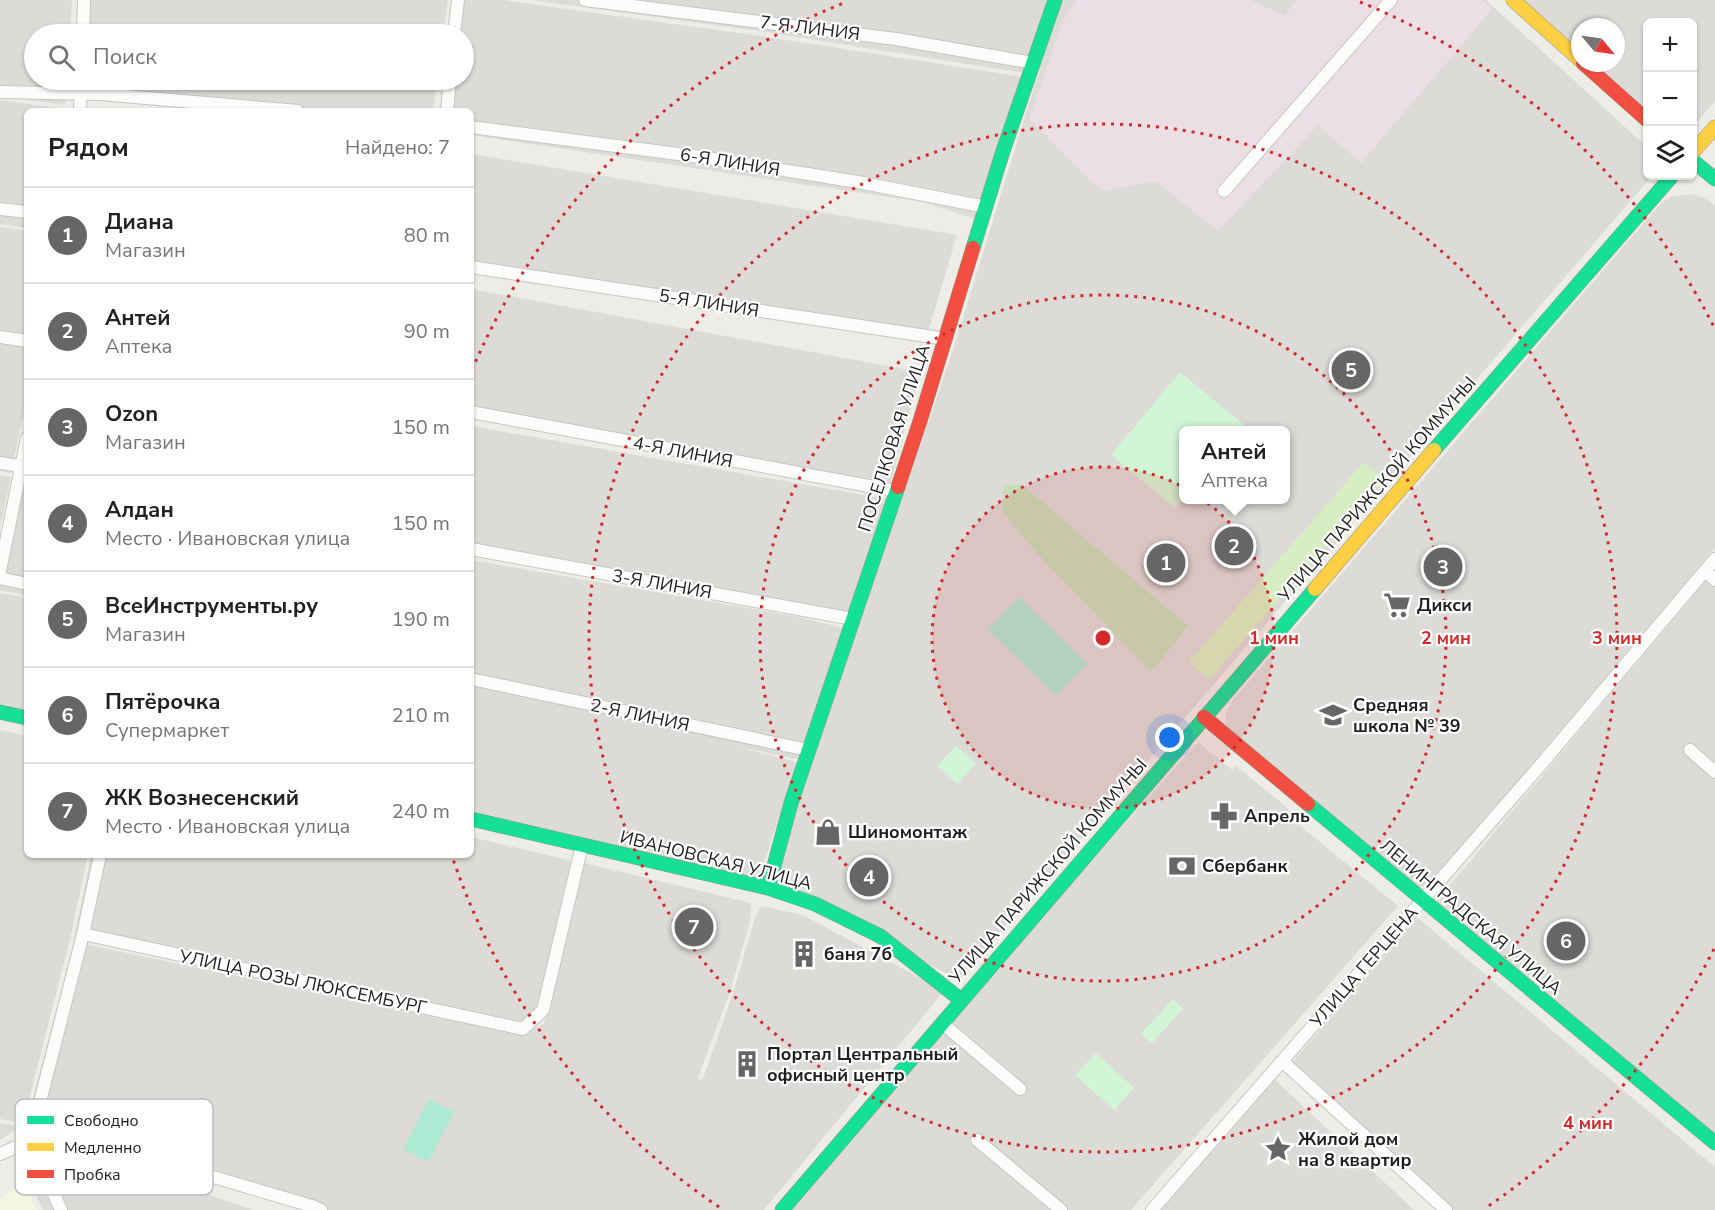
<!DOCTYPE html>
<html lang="ru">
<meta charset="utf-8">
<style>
:root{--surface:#fff;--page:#f6f6f6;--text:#202124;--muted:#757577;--line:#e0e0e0;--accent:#666664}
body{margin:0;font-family:"Nunito Sans",sans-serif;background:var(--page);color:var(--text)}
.controls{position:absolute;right:18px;top:18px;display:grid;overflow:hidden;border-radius:9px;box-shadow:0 2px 4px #0004}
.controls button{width:54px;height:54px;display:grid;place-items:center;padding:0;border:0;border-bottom:2px solid var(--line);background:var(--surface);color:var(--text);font:30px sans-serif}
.compass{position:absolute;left:1571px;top:18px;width:54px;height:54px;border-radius:50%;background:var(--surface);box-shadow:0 2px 4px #0004;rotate:119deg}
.you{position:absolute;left:1170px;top:738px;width:21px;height:21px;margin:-15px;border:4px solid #fff;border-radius:50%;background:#1a73e8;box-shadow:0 0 0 9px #1a73e833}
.badge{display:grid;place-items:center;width:39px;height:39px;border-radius:50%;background:var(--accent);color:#fff;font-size:20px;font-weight:700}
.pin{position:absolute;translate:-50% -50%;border:3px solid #fff;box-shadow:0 2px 6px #0006}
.popup{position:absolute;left:1179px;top:426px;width:111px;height:78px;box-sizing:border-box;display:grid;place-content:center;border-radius:9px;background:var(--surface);filter:drop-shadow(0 2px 4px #0005);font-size:20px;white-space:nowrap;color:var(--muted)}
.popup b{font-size:22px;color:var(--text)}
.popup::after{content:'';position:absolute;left:50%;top:100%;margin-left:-12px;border:12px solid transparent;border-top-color:var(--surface)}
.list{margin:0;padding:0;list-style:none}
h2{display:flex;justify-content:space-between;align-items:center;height:78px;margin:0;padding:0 24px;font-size:26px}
h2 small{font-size:20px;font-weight:400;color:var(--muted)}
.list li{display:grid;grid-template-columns:39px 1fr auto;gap:18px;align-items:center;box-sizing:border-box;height:96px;padding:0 24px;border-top:2px solid var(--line)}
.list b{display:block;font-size:22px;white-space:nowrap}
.list p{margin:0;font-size:20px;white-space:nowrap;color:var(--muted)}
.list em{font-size:20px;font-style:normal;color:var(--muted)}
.icon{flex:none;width:33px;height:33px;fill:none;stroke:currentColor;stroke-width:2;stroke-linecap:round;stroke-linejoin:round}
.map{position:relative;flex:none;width:1715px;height:1210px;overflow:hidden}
.search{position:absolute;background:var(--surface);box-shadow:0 2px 4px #0004;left:24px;top:24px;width:450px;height:66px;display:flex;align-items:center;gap:15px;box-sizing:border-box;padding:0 21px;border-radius:33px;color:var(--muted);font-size:22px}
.panel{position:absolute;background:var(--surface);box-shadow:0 2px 4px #0004;left:24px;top:108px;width:450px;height:750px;border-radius:9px}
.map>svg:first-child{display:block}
</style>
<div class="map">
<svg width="1715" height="1210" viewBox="0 0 1715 1210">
<rect width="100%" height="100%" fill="#edece6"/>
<path fill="#dcdbd8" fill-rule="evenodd" d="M0,0h72l-2,34h-36v46h33l-2,25 -65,-9z
M86,0h362l-5,34h-360z
M458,0h45l264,37 256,40 -47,142 -53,-17 -452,-67v-24h-25l3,-31h15v-46h-10z
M531,0h519l-25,73 -259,-41z
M1061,0h425l161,147 1,29h4l-693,804 -146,-76 -44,-15 185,-542zM1183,430h102v70h-102z
M1520,0h195v101l-22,26 -1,-105h-44l-1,93 -57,-52h26v-36h-36v27z
M80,80h357l-4,31h-133l-221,-15z
M0,100l64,9v2h-37v117l-27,-4z
M471,154l486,81 -30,101 -456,-76z
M1693,194l13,5 9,6v343l-278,329 -22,14 -189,-165v-14l6,-11 429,-498 12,-7z
M0,227l27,4v112l-27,-3z
M471,289l449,83 -30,114 -419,-70z
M0,343l27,4v50l-16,76 -11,-2z
M471,426l416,73 -39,118 -377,-70z
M0,475l11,2 -11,50z
M15,478l12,2v115l-27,-5v-47z
M471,560l328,57 44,11 -46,131 -62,-13 62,16 -42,128 -284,-66z
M1715,570v581l-280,-248z
M0,593l27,5v123l-27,-6z
M0,730l27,6v119h61l-18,84 -47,184 -23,-4z
M1198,742l200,164 -267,304h-339l180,-216z
M471,837l106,25 -36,160 -23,9 -444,-93 17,-83h380z
M580,862l171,41 -1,18 -20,71 -32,85 2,4 3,-2 30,-86 21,-72 7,-15 42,9 141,76 -180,219h-456l-245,-69 -37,-17 48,-182 444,92 26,-10z
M1418,918l297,249v43h-279l-154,-149 7,5z
M1273,1078l141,132h-253z
M0,1123l20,3 -20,14z
M27,1129l35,16 191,65h-210l-13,-25z"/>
<path fill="#ebdfe5" d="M1077,0h174l34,16 11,-16h186l10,9 -131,154 -43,-38 -100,106 -62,-50 -54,10 -73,-72 31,-93z"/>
<path fill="#f5f6e2" d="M24,1184l13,26h-37v-12z"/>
<path fill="#d6eec2" d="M1364,462l20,17 -175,201 -20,-18z"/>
<path fill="#c4dfb9" d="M1021,484l167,142 -37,46 -118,-123 -30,-37v-26z"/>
<path fill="#d2f6d5" d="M1180,372l64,53 -5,5h-56v68l-8,10 -64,-53z
M956,746l20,17 -18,21 -21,-18z
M1173,999l10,10 -31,34 -11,-9z
M1096,1053l38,35 -20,22 -39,-35z"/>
<path fill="#aee9d4" d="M1019,597l68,67 -31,32 -68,-67z
M429,1099l25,13 -26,50 -25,-13z"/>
<path fill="#dbdbd8" d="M1236,766l53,43 -5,6 -26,-20 -17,20 -27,-23z
M907,865l75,50 -37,51 -79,-47z
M1186,1012l8,7 -36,39 -1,9 34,30 -8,10 -35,-30 -4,-11 6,-15z"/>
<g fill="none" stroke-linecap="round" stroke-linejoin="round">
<defs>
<path id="street" d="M585,0l311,39 137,24
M83,34l1,-34
M454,34l4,-34
M0,92l100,2 198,17
M80,111l1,-31
M447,111l3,-31
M471,127l230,30 157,25 128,25
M1224,191l167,-191
M0,209l27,3
M471,267l475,72
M0,337l27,4
M471,412l425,79
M0,463l26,4
M471,549l382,70
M0,571l27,-133
M1705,571l10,9
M0,578l27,6
M471,679l337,71
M1690,750l25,22
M83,934l440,95 20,-19 39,-165
M942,1023l78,66
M1282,1061l164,149
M33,1124l279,82 9,4
M977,1140l84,70
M0,1154l30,-13
M61,1210l-31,-69 53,-207 17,-79
M1152,1210l386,-442 177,-209"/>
<path id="fast" d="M1692,160l23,19
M973,248l29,-94 53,-154
M1434,450l238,-274
M0,712l27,6
M1308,804l407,339
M471,819l297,69 47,16 65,32 81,64
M768,888l23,-85 107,-316
M782,1210l533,-621"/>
<path id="slow" d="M1513,0l67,60
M1692,153l23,-26
M1315,589l119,-139"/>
<path id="jam" d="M1583,63l65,58
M898,487l22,-66 53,-173
M1204,717l104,87"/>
</defs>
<use href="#street" stroke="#c5c5c2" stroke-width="14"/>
<use href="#fast" stroke="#94987e" stroke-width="15"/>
<use href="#slow" stroke="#94987e" stroke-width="15"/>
<use href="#jam" stroke="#94987e" stroke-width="15"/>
<use href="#street" stroke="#fcfcfb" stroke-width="12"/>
<use href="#fast" stroke="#16e098" stroke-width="14"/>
<use href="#slow" stroke="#ffcf43" stroke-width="14"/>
<use href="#jam" stroke="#f24e42" stroke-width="14"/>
</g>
<circle cx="1103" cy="638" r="171" fill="#d62828" fill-opacity=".12"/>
<g fill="none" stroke="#d62828" stroke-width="3" stroke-dasharray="3 6">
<circle cx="1103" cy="638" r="171"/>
<circle cx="1103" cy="638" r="343"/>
<circle cx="1103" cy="638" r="514"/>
<path d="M1714 949A686 686 0 0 1 1487 1207M719 1207A686 686 0 0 1 452 856M472 370A686 686 0 0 1 846 2M1360 2A686 686 0 0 1 1714 327"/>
</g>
<defs>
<symbol id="supermarket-bare" viewBox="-9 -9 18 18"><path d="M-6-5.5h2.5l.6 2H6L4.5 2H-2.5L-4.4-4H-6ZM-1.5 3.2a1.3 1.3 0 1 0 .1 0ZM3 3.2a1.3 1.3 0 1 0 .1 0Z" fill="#666664" stroke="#fff" stroke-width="2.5" paint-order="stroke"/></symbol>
<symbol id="school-bare" viewBox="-9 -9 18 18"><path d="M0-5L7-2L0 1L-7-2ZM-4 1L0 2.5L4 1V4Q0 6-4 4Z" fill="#666664" stroke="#fff" stroke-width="2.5" paint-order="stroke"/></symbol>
<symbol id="pharmacy-bare" viewBox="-9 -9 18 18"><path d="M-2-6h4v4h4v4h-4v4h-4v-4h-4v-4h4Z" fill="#666664" stroke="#fff" stroke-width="2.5" paint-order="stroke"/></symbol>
<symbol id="shop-bare" viewBox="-9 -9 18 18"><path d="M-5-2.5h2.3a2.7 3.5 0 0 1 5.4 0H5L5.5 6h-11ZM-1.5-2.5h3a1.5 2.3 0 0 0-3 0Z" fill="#666664" stroke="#fff" stroke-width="2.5" paint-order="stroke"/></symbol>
<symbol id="bank-bare" viewBox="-9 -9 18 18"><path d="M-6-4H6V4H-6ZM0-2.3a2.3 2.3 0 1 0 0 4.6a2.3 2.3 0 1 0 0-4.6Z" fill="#666664" stroke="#fff" stroke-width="2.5" paint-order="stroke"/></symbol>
<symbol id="building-bare" viewBox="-9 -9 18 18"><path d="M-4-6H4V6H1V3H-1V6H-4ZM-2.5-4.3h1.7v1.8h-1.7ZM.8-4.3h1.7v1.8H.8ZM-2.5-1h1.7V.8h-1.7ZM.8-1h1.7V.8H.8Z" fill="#666664" stroke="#fff" stroke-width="2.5" paint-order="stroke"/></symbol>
<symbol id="sight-bare" viewBox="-9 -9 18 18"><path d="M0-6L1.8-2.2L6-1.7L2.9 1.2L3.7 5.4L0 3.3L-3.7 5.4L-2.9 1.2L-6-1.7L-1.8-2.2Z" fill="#666664" stroke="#fff" stroke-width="2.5" paint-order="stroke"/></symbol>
</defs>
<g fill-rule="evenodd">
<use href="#supermarket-bare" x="1378" y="586" width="38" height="38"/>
<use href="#school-bare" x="1314" y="696" width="38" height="38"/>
<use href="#pharmacy-bare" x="1205" y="797" width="38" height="38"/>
<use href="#shop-bare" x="809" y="813" width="38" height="38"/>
<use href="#bank-bare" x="1163" y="847" width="38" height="38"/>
<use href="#building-bare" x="785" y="935" width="38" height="38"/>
<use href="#building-bare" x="728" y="1045" width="38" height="38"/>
<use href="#sight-bare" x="1259" y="1130" width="38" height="38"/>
</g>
<g text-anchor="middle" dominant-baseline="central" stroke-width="4.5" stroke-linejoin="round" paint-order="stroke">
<g font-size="18" fill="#1e1e1e" stroke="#fff">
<text transform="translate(810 28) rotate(7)">7-Я ЛИНИЯ</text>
<text transform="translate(730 162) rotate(9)">6-Я ЛИНИЯ</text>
<text transform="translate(709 303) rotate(9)">5-Я ЛИНИЯ</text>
<text transform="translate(894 438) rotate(-72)">ПОСЕЛКОВАЯ УЛИЦА</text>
<text transform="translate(683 452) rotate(11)">4-Я ЛИНИЯ</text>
<text transform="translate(1377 489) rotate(-49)">УЛИЦА ПАРИЖСКОЙ КОММУНЫ</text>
<text transform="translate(662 584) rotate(10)">3-Я ЛИНИЯ</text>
<text transform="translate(640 715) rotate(12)">2-Я ЛИНИЯ</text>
<text transform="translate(716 860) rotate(14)">ИВАНОВСКАЯ УЛИЦА</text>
<text transform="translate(1048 871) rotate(-49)">УЛИЦА ПАРИЖСКОЙ КОММУНЫ</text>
<text transform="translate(1471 917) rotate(40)">ЛЕНИНГРАДСКАЯ УЛИЦА</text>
<text transform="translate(1364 967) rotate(-49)">УЛИЦА ГЕРЦЕНА</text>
<text transform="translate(303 982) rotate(12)">УЛИЦА РОЗЫ ЛЮКСЕМБУРГ</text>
</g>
<g font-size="18" font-weight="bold" fill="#1e1e1e" stroke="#fff" text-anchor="start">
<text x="1417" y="605">Дикси</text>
<text x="1353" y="705">Средняя<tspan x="1353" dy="21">школа № 39</tspan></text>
<text x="1244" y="816">Апрель</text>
<text x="848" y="832">Шиномонтаж</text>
<text x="1202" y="866">Сбербанк</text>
<text x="824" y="954">баня 7б</text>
<text x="767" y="1054">Портал Центральный<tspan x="767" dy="21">офисный центр</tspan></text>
<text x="1298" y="1139">Жилой дом<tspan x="1298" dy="21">на 8 квартир</tspan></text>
</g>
</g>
<rect x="15" y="1099" width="198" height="96" rx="9" fill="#fff" stroke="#bcbcbc" stroke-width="1.5"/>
<rect x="27" y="1116" width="27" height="8" fill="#16e098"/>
<rect x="27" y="1143" width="27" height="8" fill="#ffcf43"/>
<rect x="27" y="1170" width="27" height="8" fill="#f24e42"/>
<g font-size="16" fill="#1e1e1e">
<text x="64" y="1126">Свободно</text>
<text x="64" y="1153">Медленно</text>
<text x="64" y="1180">Пробка</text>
</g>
<circle cx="1103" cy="638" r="9" fill="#d62828" stroke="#fff" stroke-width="3"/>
<g font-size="18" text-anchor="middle" font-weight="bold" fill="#d62828" stroke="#fff" stroke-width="4.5" stroke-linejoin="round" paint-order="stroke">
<text x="1274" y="644">1 мин</text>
<text x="1446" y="644">2 мин</text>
<text x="1617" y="644">3 мин</text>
<text x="1588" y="1129">4 мин</text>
</g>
</svg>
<div class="controls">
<button>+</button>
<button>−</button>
<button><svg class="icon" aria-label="layers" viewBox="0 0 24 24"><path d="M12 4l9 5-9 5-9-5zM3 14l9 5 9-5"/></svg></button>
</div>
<svg class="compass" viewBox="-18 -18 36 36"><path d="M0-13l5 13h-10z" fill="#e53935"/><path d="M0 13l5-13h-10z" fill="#757577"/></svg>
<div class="you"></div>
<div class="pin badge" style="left:1166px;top:563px">1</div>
<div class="pin badge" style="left:1234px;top:546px">2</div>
<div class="popup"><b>Антей</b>Аптека</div>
<div class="pin badge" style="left:1443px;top:567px">3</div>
<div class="pin badge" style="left:869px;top:877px">4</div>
<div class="pin badge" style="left:1351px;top:370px">5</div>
<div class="pin badge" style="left:1566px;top:941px">6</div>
<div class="pin badge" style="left:694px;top:927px">7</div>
<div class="search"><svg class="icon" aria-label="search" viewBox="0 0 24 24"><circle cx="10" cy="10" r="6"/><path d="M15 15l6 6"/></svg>Поиск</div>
<section class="panel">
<h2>Рядом<small>Найдено: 7</small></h2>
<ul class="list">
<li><span class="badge">1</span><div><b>Диана</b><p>Магазин</p></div><em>80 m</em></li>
<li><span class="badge">2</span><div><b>Антей</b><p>Аптека</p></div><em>90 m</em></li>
<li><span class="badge">3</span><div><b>Ozon</b><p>Магазин</p></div><em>150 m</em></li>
<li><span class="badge">4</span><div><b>Алдан</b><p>Место · Ивановская улица</p></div><em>150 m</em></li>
<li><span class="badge">5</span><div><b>ВсеИнструменты.ру</b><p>Магазин</p></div><em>190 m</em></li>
<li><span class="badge">6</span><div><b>Пятёрочка</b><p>Супермаркет</p></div><em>210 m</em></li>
<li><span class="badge">7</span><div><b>ЖК Вознесенский</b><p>Место · Ивановская улица</p></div><em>240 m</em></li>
</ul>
</section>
</div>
